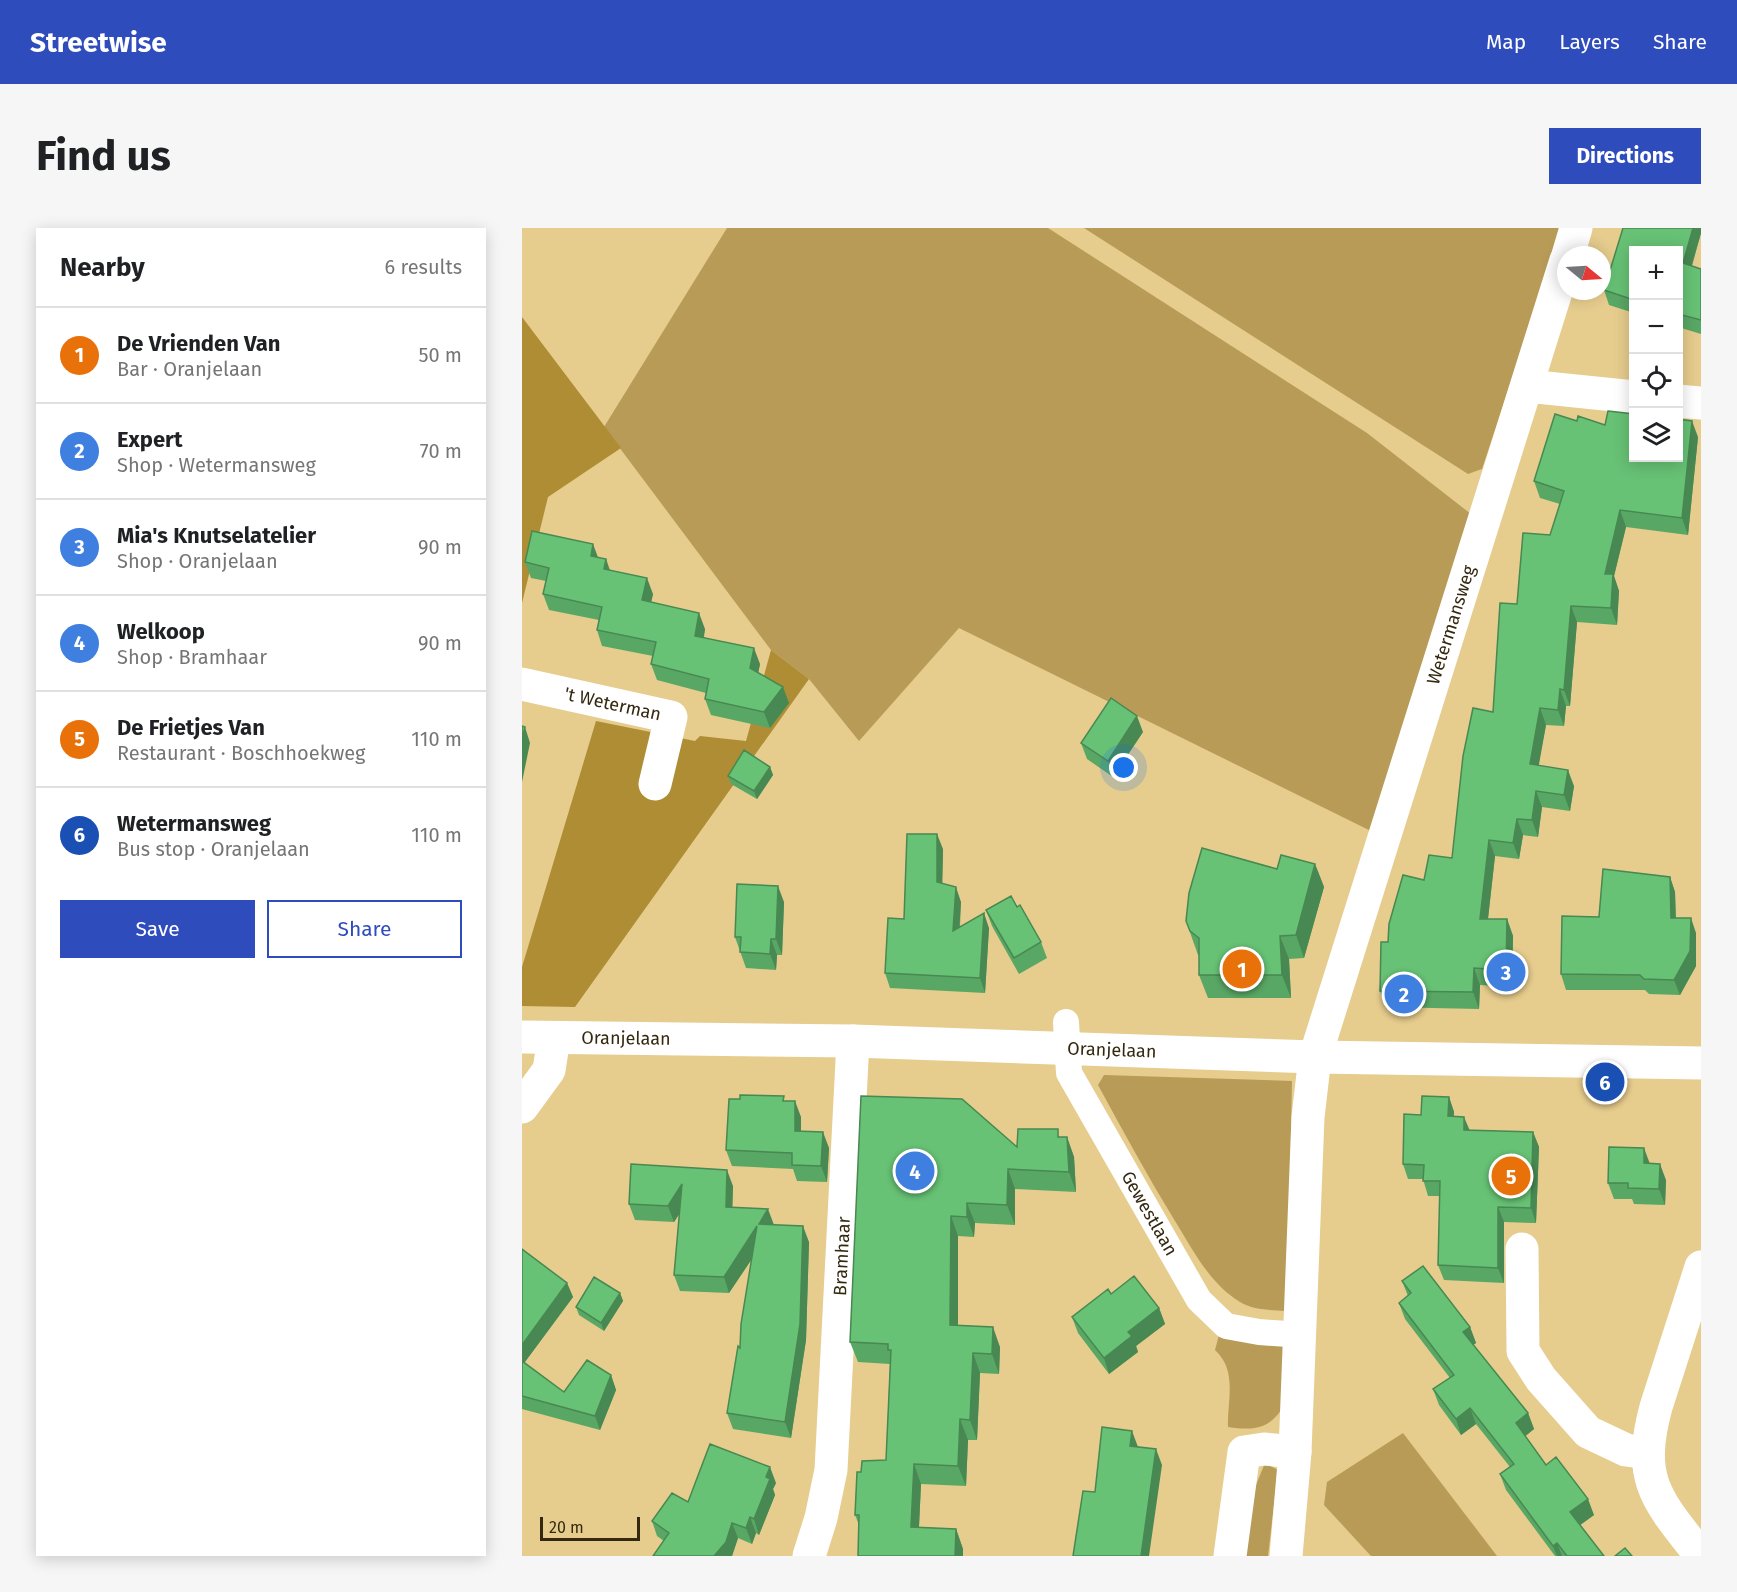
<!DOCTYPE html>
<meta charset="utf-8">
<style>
:root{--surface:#fff;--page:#f6f6f6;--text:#202124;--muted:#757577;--line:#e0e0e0;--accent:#2f4cbd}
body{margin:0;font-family:"Fira Sans",sans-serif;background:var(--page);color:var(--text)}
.controls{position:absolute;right:18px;top:18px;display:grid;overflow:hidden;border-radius:0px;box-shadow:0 3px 15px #0003}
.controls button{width:54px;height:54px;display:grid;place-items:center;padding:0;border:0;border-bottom:2px solid var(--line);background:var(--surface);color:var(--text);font:30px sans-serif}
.compass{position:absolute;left:1035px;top:18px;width:54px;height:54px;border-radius:50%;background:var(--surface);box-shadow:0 3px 15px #0003;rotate:108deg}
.scale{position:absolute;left:18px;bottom:15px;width:100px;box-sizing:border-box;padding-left:6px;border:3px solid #342910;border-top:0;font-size:16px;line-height:21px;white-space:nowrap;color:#342910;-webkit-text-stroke:4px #e6cc8d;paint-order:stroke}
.you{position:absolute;left:602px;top:540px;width:21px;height:21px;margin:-15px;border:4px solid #fff;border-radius:50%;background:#1a73e8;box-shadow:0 0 0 9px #1a73e833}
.badge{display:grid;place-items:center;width:39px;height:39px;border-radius:50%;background:var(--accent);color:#fff;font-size:20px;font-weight:700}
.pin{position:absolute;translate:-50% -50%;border:3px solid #fff;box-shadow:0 2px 6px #0006}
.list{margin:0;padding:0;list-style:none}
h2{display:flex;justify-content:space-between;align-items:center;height:78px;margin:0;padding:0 24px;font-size:26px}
h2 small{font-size:20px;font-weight:400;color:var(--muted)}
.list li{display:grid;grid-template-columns:39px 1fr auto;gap:18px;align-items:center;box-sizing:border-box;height:96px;padding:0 24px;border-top:2px solid var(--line)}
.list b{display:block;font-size:22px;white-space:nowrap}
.list p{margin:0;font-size:20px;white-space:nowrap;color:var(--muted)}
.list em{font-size:20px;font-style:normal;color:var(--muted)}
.actions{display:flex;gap:12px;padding:18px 24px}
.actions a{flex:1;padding:14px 0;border:2px solid var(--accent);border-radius:0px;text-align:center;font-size:21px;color:var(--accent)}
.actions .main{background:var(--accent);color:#fff}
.icon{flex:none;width:33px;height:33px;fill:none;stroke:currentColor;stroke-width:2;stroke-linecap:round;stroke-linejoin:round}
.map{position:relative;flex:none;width:1179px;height:1328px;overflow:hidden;border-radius:0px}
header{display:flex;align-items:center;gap:36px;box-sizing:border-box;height:84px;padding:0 30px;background:var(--accent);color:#fff}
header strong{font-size:28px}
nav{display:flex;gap:33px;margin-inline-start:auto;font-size:21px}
.intro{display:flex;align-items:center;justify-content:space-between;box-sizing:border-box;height:144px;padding:0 36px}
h1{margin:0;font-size:42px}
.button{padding:15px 27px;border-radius:0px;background:var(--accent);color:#fff;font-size:21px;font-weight:700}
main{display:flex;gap:36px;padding:0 36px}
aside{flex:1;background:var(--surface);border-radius:0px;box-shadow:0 3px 15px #0003}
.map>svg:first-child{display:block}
</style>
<header>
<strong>Streetwise</strong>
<nav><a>Map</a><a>Layers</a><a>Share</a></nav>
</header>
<div class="intro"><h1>Find us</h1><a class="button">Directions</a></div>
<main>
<aside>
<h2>Nearby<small>6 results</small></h2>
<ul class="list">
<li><span class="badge" style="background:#e8710a">1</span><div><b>De Vrienden Van</b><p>Bar · Oranjelaan</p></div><em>50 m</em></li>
<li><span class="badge" style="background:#3f7fe0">2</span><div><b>Expert</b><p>Shop · Wetermansweg</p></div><em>70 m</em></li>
<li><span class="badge" style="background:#3f7fe0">3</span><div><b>Mia's Knutselatelier</b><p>Shop · Oranjelaan</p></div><em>90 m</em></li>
<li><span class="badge" style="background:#3f7fe0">4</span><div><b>Welkoop</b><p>Shop · Bramhaar</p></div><em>90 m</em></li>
<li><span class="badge" style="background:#e8710a">5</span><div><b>De Frietjes Van</b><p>Restaurant · Boschhoekweg</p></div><em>110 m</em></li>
<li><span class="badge" style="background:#1a4fb4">6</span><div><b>Wetermansweg</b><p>Bus stop · Oranjelaan</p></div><em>110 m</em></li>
</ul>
<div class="actions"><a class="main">Save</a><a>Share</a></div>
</aside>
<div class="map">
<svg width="1179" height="1328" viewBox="0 0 1179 1328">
<rect width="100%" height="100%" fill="#e6cc8d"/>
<path fill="#b79b57" d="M205,0h321l319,205 109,85 -95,318 -422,-208 -100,113 -50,-62 -38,-29 -167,-223z
M562,0h478l-80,241 -14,5z
M582,847l188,6 -4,201 -3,29c-15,-1 -32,-1 -45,-9 -30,-18 -47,-52 -65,-81 -27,-44 -52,-90 -77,-136z
M697,1107l67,8 -5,67c-14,21 -31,20 -53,17 -1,-26 10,-56 -13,-77z
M881,1205l94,123h-126l-47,-51 3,-23z
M743,1235l13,7 -10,86h-26l9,-59z"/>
<path fill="#af8d34" d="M0,89l99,131 -73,49 -26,106z
M249,422l38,29 -234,328 -53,-1v-39l74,-246 99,20 5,-5 46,5z"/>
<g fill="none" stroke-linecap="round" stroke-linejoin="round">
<path stroke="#fff" stroke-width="26" id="s1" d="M544,794l3,51 130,227 27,26 33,6 42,3"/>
<g stroke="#fff" stroke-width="33">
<path d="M1005,158l107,11"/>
<path d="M1156,173l23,2"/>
<path id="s2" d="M0,456l149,33 -16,67"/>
<path d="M0,879l27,-37 5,-32"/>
<path d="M1000,1021l1,102 18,28 47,53 38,18 22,3"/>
<path d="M1179,1039l-45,140c-20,74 1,93 45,149"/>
<path id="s3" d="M287,1328l12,-38 10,-48 22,-429"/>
<path d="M708,1328l14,-104 20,-3 31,3"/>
<path d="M764,1328l9,-104 13,-335 7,-60"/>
</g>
<g stroke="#fff" stroke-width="33">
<path d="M1046,27l8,-27"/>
<path id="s4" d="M0,809l331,4 462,16 386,6"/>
<path id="s5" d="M793,829l251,-797"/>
</g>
</g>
<path fill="#59a765" d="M1101,0h78v5l-9,33 9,3v65l-23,-7v-77h-44v63l-25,-8 -5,-15z
M1055,193l121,16 -10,98 -62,-8 -12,49 5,15 -2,34 -40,-3 -7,84h-4l-2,20 -18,-1 -8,41 36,20 -4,25 -28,-4 -4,30 -15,-2 -4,24 -24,-3 -7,63h19l6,17 -1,51 -32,-2 -1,24 -93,-2 -6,-16 8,-49 36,-62 28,-22 41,-146 24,-108 33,-69 10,-31 -20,-6 -6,-17z
M76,330l8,1 4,11 43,24 -2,8 54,27 -1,8 56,27 -2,9 31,30 -19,25 -59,-13 -6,-16 1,-6 -49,-13 -6,-16 2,-8 -51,-10 -5,-16 2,-10 -50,-10 -6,-16 3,-13 -15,-3 -6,-16z
M621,504l-30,45 -26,-18 -6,-16z
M248,539l3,8 -16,24 -26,-15 -3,-8z
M421,621l-1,35 19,18 -1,25 29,1 -4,65 -95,-5 -5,-15 19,-54z
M793,636l9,23 -20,71 -15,1 2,39h-83l-9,-23v-20h-1l-12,-34 91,-52z
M1148,649l5,15 1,26 20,15v33l-16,29 -31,-1 -4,-4h-79l-5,-16 38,-57z
M262,674l-2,53h-5l-1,15 -30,-2 -11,-31z
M495,679l24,35 6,16 -28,16 -27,-48 -6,-16z
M339,868l156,51 44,-10h6l7,20 2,35 -61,-3v36l-40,-2 -1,14 -16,-1v89l42,22 -1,27 -19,-1 -3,67h-9l-2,46 -45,-2 -2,43 37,2 7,20 -104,-24 -4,-10 6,-43 25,-12 4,-96 -32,-2 -8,-20z
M927,869l5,15v4l15,14 64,2 6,15 -3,76 -32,-1v61l-60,-3 -6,-15 2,-69h-12l-5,-17h-15l-5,-15 18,-49z
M263,873l16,16v14l28,17 -2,34 -30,-1 -4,-12 -61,-3 -6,-16z
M1128,935l16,17 -1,25 -31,-1 -2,-5h-18l-6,-16z
M211,958l-1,21 42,17 35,18 -3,98 -15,98 -58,-9 -6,-16 13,-65 12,-89 -23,34 -49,-2 -6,-16 6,-62 -6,9 -39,-2 -6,-16z
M0,1021l45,34 6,14 -49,66 40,29 47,-17 5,15 -16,40 -78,-21z
M880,1053l68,46 6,16 -3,2 55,68 6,16 -9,7 21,29 48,50 -14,10 24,31h-49l-49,-66 -6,-16 10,-7 -34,-43 -15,11 -22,-30 -6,-16 17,-11 -45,-59 -6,-16 9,-7z
M98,1065l3,8 -19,30 -25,-16 -3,-8z
M589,1066l48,14 6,16 -29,22 2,6 -29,22 -31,-41 -6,-16z
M254,1255l-3,6 2,6 -16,40 -3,-2 -4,11 -14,-6 -6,18h-79l11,-15 -7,-5 -5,-15 36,-19z"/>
<path fill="#488852" d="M1171,0h8v5l-13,45 -5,-15z
M1170,193l6,16 -10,98 -6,-17z
M1098,282l6,17 -12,49 5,15 -2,34 -6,-17 -6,-34z
M71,316l6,16 -8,-4z
M84,331l5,16 -7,-6z
M125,350l6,16 -5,22 -6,-16z
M1049,378l6,16 -7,84 -6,-16z
M177,385l6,16 -4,22 -6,-15z
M232,420l6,16 -4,20 -6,-16z
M261,459l6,16 -19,25 -6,-16z
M1038,461l6,17 -2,20 -6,-16z
M1018,480l6,17 -10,56 -6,-17z
M615,488l6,16 -30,45 -5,-16z
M3,499l5,16 -8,39v-43z
M248,539l3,8 -16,24 -3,-8z
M1046,542l6,16 -4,25 -6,-16z
M1014,563l6,16 -4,30 -6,-17z
M995,591l6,16 -4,24 -6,-16z
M415,606l6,15 -1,48 -5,-15z
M967,612l6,16 -9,80 -6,-17z
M793,636l9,23 -20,71 -8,-23z
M1148,649l5,15 1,41 -5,-15z
M256,658l6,16 -2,53 -6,-16z
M434,659l5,15 -3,43 -5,-14z
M462,685l5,15 -4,65 -5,-15z
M1169,690l5,15v33l-16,29 -6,-15z
M985,691l6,17 -1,51 -6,-17z
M758,708l9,23 2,39 -9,-23z
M249,711l6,16 -1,15 -6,-16z
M952,740l6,17 -1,24 -6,-17z
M927,869l5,15 -1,19 -5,-15z
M273,873l6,16v30l-6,-16z
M942,889l6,14 -6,-1z
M301,904l6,16 -2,34 -6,-16z
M1011,904l6,15 -3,76 -5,-15z
M545,909l7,20 2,35 -7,-20z
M1122,920l6,16 -6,-1z
M1138,936l6,16 -1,25 -6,-16z
M486,941l7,20v36l-8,-20z
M205,942l6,16 -1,37 -6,-16z
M160,956l6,16 -14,22 -6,-16z
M445,975l8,20 -1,14 -7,-20z
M976,979l6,15v61l-6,-15z
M246,981l6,16 -15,-1z
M429,988l7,20v109l-8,-20z
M235,998l6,16 -34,51 -5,-16z
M281,998l6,16 -3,98 -15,98 -6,-16z
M45,1055l6,14 -51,69v-21z
M98,1065l3,8 -19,30 -3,-8z
M637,1080l6,16 -29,22 2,6 -29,22 -5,-16 24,-26z
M471,1099l7,20 -1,27 -7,-20z
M948,1099l6,16 -7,5 -6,-16z
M451,1125l7,20 -3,67 -7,-20z
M89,1147l5,15 -16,40 -5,-14z
M948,1180l6,16 -15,11 -5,-16z
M1006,1185l6,16 -12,10 -6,-16z
M438,1191l8,21 -2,46 -8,-20z
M610,1203l6,16 -8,-1z
M634,1221l6,16 -13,91h-8z
M392,1236l7,20 -3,63 -7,-20z
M248,1239l6,16 -3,6 2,6 -16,40 -5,-16 12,-42z
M1066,1271l6,16 -18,13 -6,-16z
M228,1289l6,16 -4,11 -6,-16z
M210,1295l6,15 -6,18h-18z
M434,1301l7,20v7h-8z
M1035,1315l5,13h-5l-4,-10z"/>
<path fill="#67c275" stroke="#488852" stroke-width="1.5" d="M1101,0h70l-10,35 18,6v51l-23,-6v-64h-44v50l-30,-10z
M1086,183l26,3v44h44v-39l14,2 -10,97 -62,-8 -15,64h8l-2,34 -40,-2 -7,84 -4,-1 -2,21 -18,-2 -10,56 38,6 -4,25 -28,-4 -4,29 -15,-1 -4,24 -24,-3 -9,79h27l-1,51 -32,-2 -1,24 -93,-1 1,-49h7l1,-18 14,-49 21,5 5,-25 23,3 11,-102 10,-48 20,4 7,-109 17,1 6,-71 27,2 14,-44 -30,-10 21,-67 22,7 1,-5 27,9z
M10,303l61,13 -2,12 15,3 -2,10 43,9 -5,22 57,13 -4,23 59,12 -4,20 33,19 -19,25 -59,-13 4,-20 -58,-15 5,-22 -59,-12 5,-23 -59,-13 6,-26 -24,-6z
M589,470l26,18 -29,45 -27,-18z
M0,498l3,1 -3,12z
M222,522l26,17 -16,24 -26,-15z
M385,606h30v48l19,5 -3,44 31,-18 -4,65 -95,-5 3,-55 16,1z
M680,620l75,21 4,-14 34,9 -19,71 -16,1 2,39h-83v-37l-9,-7 -4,-10 3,-28z
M1081,641l67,8 1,41h20l-1,33 -16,29 -30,-1 -4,-4 -79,-1 1,-58 37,1z
M215,656l41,2 -2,53h-5l-1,15 -30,-2 1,-15h-6z
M489,668l6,11 3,-2 21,37 -27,16 -28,-48z
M218,867l44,1 -1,5h12v30l28,1 -2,34 -29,-1v-12l-66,-3 3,-51h11z
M339,868l101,3 55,48 1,-18h40v8h9l2,35 -61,-3 -1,36 -40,-2v14l-16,-1 -1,109 43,2 -1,27 -19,-1 -3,67 -10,-1 -2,47 -44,-2 -3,63 45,2 -1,27h-97l1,-41h-4l2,-43h4l1,-11 24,-1 5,-110h-3v-6l-38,-2z
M900,868l27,1 -1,19 16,1v13l69,2 -2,76 -33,-1v61l-60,-3 2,-84h-17l1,-16 -21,-1 1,-50 17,1z
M1087,919l35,1v15l16,1 -1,25 -31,-1v-5h-20z
M109,936l96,6 -1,37 42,2 -9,15 44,2 -3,98 -15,98 -58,-9 11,-67 2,2 1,-24 16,-98 -33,51 -50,-2 8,-91 -14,22 -39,-2z
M0,1021l45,34 -45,62z
M901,1038l47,61 -7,5 65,81 -12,10 30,42 10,-8 32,42 -18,13 34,44h-37l-10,-13 -4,3 -53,-72 14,-10 -44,-56 -14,11 -23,-30 21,-14 -55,-72 12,-10 -9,-12z
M612,1048l25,32 -31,24 4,4 -28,22 -32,-41 36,-28 3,5z
M72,1049l26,16 -19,30 -25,-16z
M65,1132l24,15 -16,41 -73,-20v-35l42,31z
M580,1199l30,4 -2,15 26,3 -15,107h-68l10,-65 12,1z
M188,1216l60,23 -4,10 4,2 -16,40 -4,-2 -4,11 -14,-5 -6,19 -12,14h-61l16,-23 -17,-12 20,-28 16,9z
M1103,1320l7,8h-17z"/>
<g text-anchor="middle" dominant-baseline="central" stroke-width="4.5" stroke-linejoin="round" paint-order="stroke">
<g font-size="18" fill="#342910" stroke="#e6cc8d">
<text stroke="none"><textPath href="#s5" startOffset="453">Wetermansweg</textPath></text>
<text stroke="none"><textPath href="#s2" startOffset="93">'t Weterman</textPath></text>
<text stroke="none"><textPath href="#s4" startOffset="104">Oranjelaan</textPath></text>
<text stroke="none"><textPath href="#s4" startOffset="590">Oranjelaan</textPath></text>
<text stroke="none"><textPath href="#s1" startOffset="213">Gewestlaan</textPath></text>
<text stroke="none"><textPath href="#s3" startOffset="303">Bramhaar</textPath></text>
</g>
</g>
</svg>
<div class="controls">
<button>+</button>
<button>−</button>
<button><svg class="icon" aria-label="locate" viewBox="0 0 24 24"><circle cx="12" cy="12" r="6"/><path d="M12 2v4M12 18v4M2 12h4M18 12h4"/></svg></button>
<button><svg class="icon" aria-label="layers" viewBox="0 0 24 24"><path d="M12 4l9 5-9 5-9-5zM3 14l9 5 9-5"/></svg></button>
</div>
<svg class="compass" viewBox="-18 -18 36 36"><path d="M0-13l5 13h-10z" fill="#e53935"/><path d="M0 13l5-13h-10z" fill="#757577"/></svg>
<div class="scale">20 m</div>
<div class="you"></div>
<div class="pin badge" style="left:720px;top:741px;background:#e8710a">1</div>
<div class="pin badge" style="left:882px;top:766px;background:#3f7fe0">2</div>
<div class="pin badge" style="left:984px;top:744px;background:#3f7fe0">3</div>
<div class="pin badge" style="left:393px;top:943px;background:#3f7fe0">4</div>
<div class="pin badge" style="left:989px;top:948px;background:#e8710a">5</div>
<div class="pin badge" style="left:1083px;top:854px;background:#1a4fb4">6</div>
</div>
</main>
